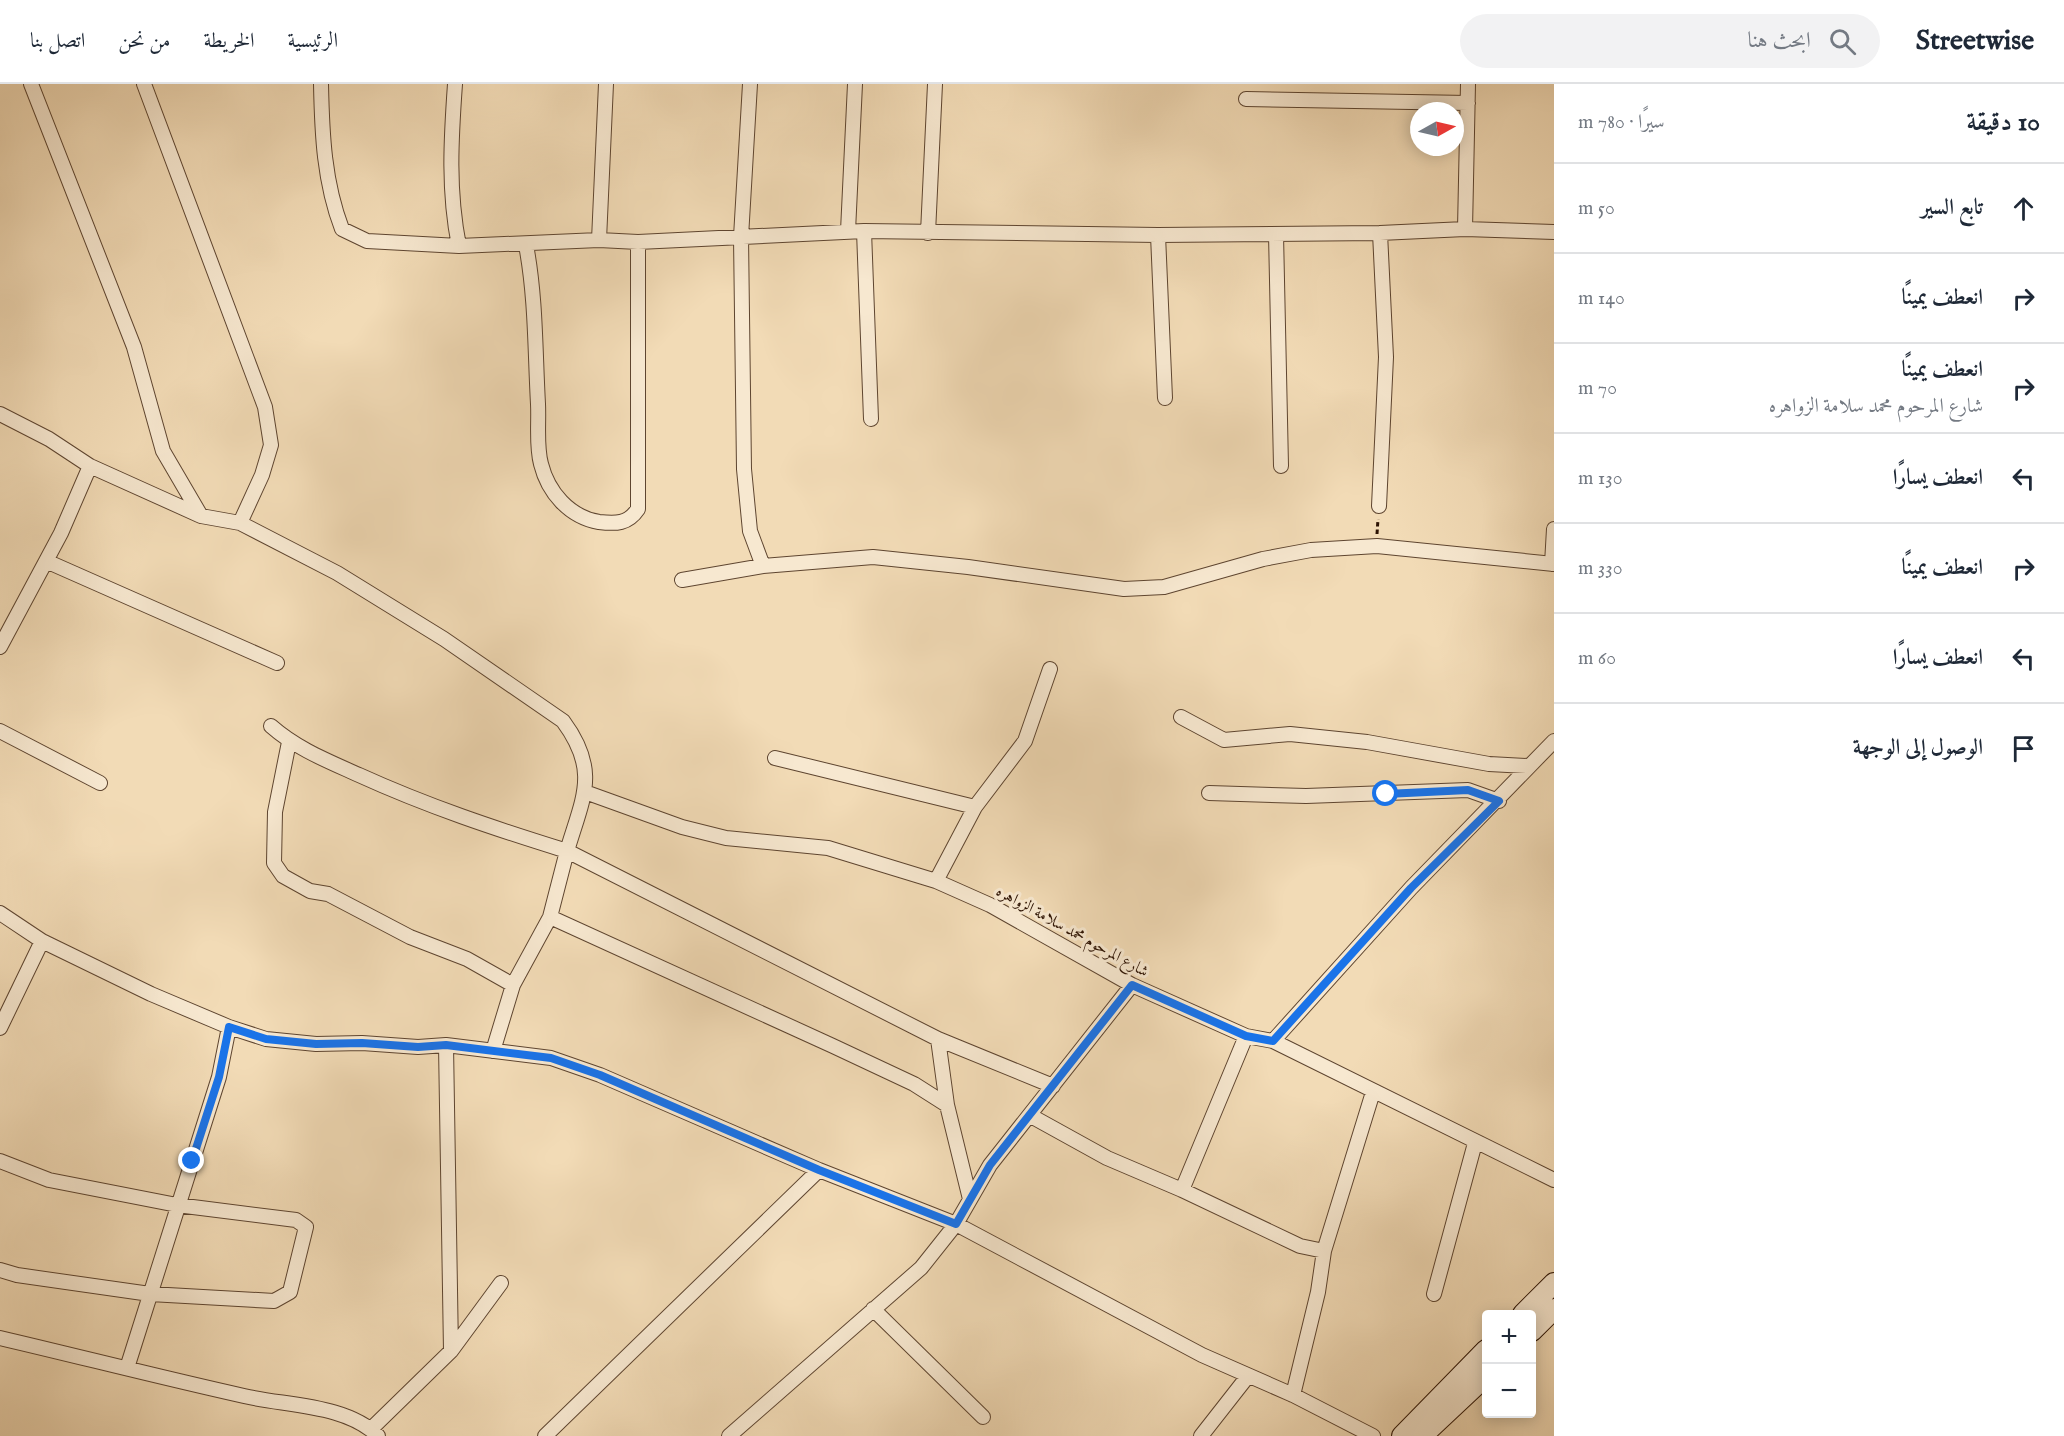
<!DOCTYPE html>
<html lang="ar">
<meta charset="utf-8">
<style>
:root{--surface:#fff;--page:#f2f2f3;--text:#1f2937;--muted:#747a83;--line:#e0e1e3}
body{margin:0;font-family:"IM FELL English",Amiri,serif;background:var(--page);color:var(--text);direction:rtl}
.controls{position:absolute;right:18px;bottom:18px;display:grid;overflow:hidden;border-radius:6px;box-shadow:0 3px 15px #0003}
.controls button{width:54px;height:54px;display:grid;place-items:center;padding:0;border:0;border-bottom:2px solid var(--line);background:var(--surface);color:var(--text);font:30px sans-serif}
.compass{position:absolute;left:1410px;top:18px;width:54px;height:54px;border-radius:50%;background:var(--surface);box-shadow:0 3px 15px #0003;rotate:82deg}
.stop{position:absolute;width:18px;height:18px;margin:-14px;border:4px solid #1a73e8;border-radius:50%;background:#fff}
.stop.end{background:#1a73e8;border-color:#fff;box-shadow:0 2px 6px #0008}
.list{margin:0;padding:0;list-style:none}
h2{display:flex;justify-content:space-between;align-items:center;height:78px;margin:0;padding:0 24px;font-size:26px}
h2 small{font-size:20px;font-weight:400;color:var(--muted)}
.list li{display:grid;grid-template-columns:39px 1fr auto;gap:18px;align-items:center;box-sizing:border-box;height:90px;padding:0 24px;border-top:2px solid var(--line)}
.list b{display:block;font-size:22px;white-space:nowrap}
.list p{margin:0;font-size:20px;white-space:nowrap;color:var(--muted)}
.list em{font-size:20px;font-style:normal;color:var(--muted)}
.icon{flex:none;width:33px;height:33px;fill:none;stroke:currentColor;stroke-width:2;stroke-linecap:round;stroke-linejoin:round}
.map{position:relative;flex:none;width:1554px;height:1352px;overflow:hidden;direction:ltr}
header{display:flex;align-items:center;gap:36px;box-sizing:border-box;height:84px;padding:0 30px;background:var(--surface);border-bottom:2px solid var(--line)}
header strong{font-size:28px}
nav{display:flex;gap:33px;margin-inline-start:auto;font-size:21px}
.search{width:420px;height:54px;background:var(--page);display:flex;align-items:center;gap:15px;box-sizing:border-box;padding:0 21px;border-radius:33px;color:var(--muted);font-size:22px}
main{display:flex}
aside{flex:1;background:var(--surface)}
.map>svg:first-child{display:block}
</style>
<header>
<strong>Streetwise</strong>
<div class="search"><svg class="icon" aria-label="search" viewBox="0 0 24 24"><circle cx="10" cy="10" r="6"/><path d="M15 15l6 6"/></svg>ابحث هنا</div>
<nav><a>الرئيسية</a><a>الخريطة</a><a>من نحن</a><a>اتصل بنا</a></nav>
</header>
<main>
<aside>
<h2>10 دقيقة<small>سيرًا · 780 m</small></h2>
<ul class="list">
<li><svg class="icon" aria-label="ahead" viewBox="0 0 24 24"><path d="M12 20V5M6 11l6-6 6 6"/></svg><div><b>تابع السير</b></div><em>50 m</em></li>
<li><svg class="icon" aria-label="right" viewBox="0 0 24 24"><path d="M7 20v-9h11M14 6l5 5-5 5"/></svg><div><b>انعطف يمينًا</b></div><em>140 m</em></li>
<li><svg class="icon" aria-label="right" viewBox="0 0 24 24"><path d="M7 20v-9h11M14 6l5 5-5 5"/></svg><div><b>انعطف يمينًا</b><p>شارع المرحوم محمد سلامة الزواهره</p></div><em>70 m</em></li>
<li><svg class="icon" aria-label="left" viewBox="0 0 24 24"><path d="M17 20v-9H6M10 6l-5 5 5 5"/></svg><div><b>انعطف يسارًا</b></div><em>130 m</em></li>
<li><svg class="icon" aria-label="right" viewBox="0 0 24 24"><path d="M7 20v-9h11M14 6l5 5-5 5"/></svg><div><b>انعطف يمينًا</b></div><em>330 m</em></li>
<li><svg class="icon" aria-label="left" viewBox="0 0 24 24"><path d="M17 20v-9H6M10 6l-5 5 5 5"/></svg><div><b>انعطف يسارًا</b></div><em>60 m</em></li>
<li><svg class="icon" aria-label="arrive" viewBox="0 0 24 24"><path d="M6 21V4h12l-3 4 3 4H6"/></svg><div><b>الوصول إلى الوجهة</b></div></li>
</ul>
</aside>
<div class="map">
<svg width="1554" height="1352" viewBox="0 0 1554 1352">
<rect width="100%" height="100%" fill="#f2dbb6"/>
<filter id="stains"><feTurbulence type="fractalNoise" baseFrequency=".00333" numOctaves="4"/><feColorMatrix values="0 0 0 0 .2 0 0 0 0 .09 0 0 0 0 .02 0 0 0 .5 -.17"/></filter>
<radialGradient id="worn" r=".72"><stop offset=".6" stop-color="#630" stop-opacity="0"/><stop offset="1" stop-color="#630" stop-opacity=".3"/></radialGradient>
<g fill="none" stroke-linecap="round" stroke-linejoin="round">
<defs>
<path id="street" d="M31,0l103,263 29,104 38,65
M144,0l121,323 6,38 -9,30 -22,48
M321,0c1,50 3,98 21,145l25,12 92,5 140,-6 39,2 226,-11 294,4 222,-2 85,-4 89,3
M455,0c-4,56 -7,107 4,162
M750,0l-9,153 3,232 6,62 13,35
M1246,15l222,4
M1465,145l3,-145
M848,147l7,-147
M864,147l7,188
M928,149l7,-149
M1276,150l5,232
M1158,151l7,163
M599,156l7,-156
M526,161c10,53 9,106 12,159 1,19 -2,42 3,60 7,28 28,53 58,58 17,2 29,2 39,-13v-267
M0,330l49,25 41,27 -29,67 -61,114
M90,382l111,50 39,7 97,50 107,66 119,82c37,50 20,76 4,130l371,188 9,66 23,94
M1379,422l7,-149 -6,-124
M46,477l231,102
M1552,480l2,-35
M682,496l81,-14 110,-9 95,10 156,22 40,-2 99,-28 48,-9 66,-4 177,18
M1181,633l43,23 66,-6 77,8 122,22 38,2
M271,642c26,23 57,35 88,49 68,31 137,54 208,76l-17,66 -37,68 -20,66
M0,647l100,52
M289,658l-14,70 -1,51 9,13 27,15 18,3 82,43 57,22 46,26
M775,674l200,49
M585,708l97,35 44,11 102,10 108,33 54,24 142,80 114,51 27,5 281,139
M1209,709l97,3 162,-6 31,11
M936,797l39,-74 50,-66 25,-72
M0,829l42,28 109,53 78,33 37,12 50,5 46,-1 56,4 28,-2 105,13 49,17 219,95 137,54 246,131 91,40 80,41
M550,833l283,129 81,38 33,21
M0,944l42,-87
M938,955l115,47
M1273,957l138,-153 143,-147
M446,961l5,306
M1031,1032l76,42 75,32 118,56 24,5 49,-159
M0,1077l49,19 128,25 119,15 10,7 -16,65 -16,9 -124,-7 -133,-19 -17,-5
M1182,1106l64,-154
M1434,1210l41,-151
M873,1225l110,108
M0,1254c81,19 163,40 244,58 42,10 102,8 134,40
M127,1284l92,-291 10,-50
M1293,1311l25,-103 6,-41
M371,1345l80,-78 50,-68
M545,1352l274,-266
M729,1352l192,-168 35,-44 34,-59 142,-180
M1201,1352l47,-60"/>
<path id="secondary" d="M1523,1230l31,-31
M1532,1247l22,-22
M1402,1352l84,-86
M1422,1352l64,-60"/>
</defs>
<use href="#street" stroke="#5e4530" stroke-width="16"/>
<use href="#secondary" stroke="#2d1303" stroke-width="22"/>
<path stroke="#2d1303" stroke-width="3" stroke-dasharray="4.5 3" stroke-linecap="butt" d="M1377,450l1,-15"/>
<use href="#street" stroke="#f7e8d0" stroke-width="14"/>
<use href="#secondary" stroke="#f7e8d0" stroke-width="20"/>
</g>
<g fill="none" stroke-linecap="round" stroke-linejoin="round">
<path stroke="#1a73e8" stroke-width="8" d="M192,1077l27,-84 10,-50 37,12 50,5 46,-1 56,4 28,-2 105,13 49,17 219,95 137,54 34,-59 142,-180 114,51 27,5 138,-153 88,-87 -31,-11 -82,4"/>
</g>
<g text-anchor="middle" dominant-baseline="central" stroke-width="6" stroke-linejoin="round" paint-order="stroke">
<g font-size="16" fill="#2d1303" stroke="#f7e8d0">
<text transform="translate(1072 848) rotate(29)">شارع المرحوم محمد سلامة الزواهره</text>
</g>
</g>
<rect width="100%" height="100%" filter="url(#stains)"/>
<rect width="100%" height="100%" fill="url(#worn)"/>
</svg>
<div class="controls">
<button>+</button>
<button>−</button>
</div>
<svg class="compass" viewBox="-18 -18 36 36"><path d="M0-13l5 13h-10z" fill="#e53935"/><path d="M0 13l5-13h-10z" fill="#747a83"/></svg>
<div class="stop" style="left:1386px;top:710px"></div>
<div class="stop end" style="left:192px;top:1077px"></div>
</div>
</main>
